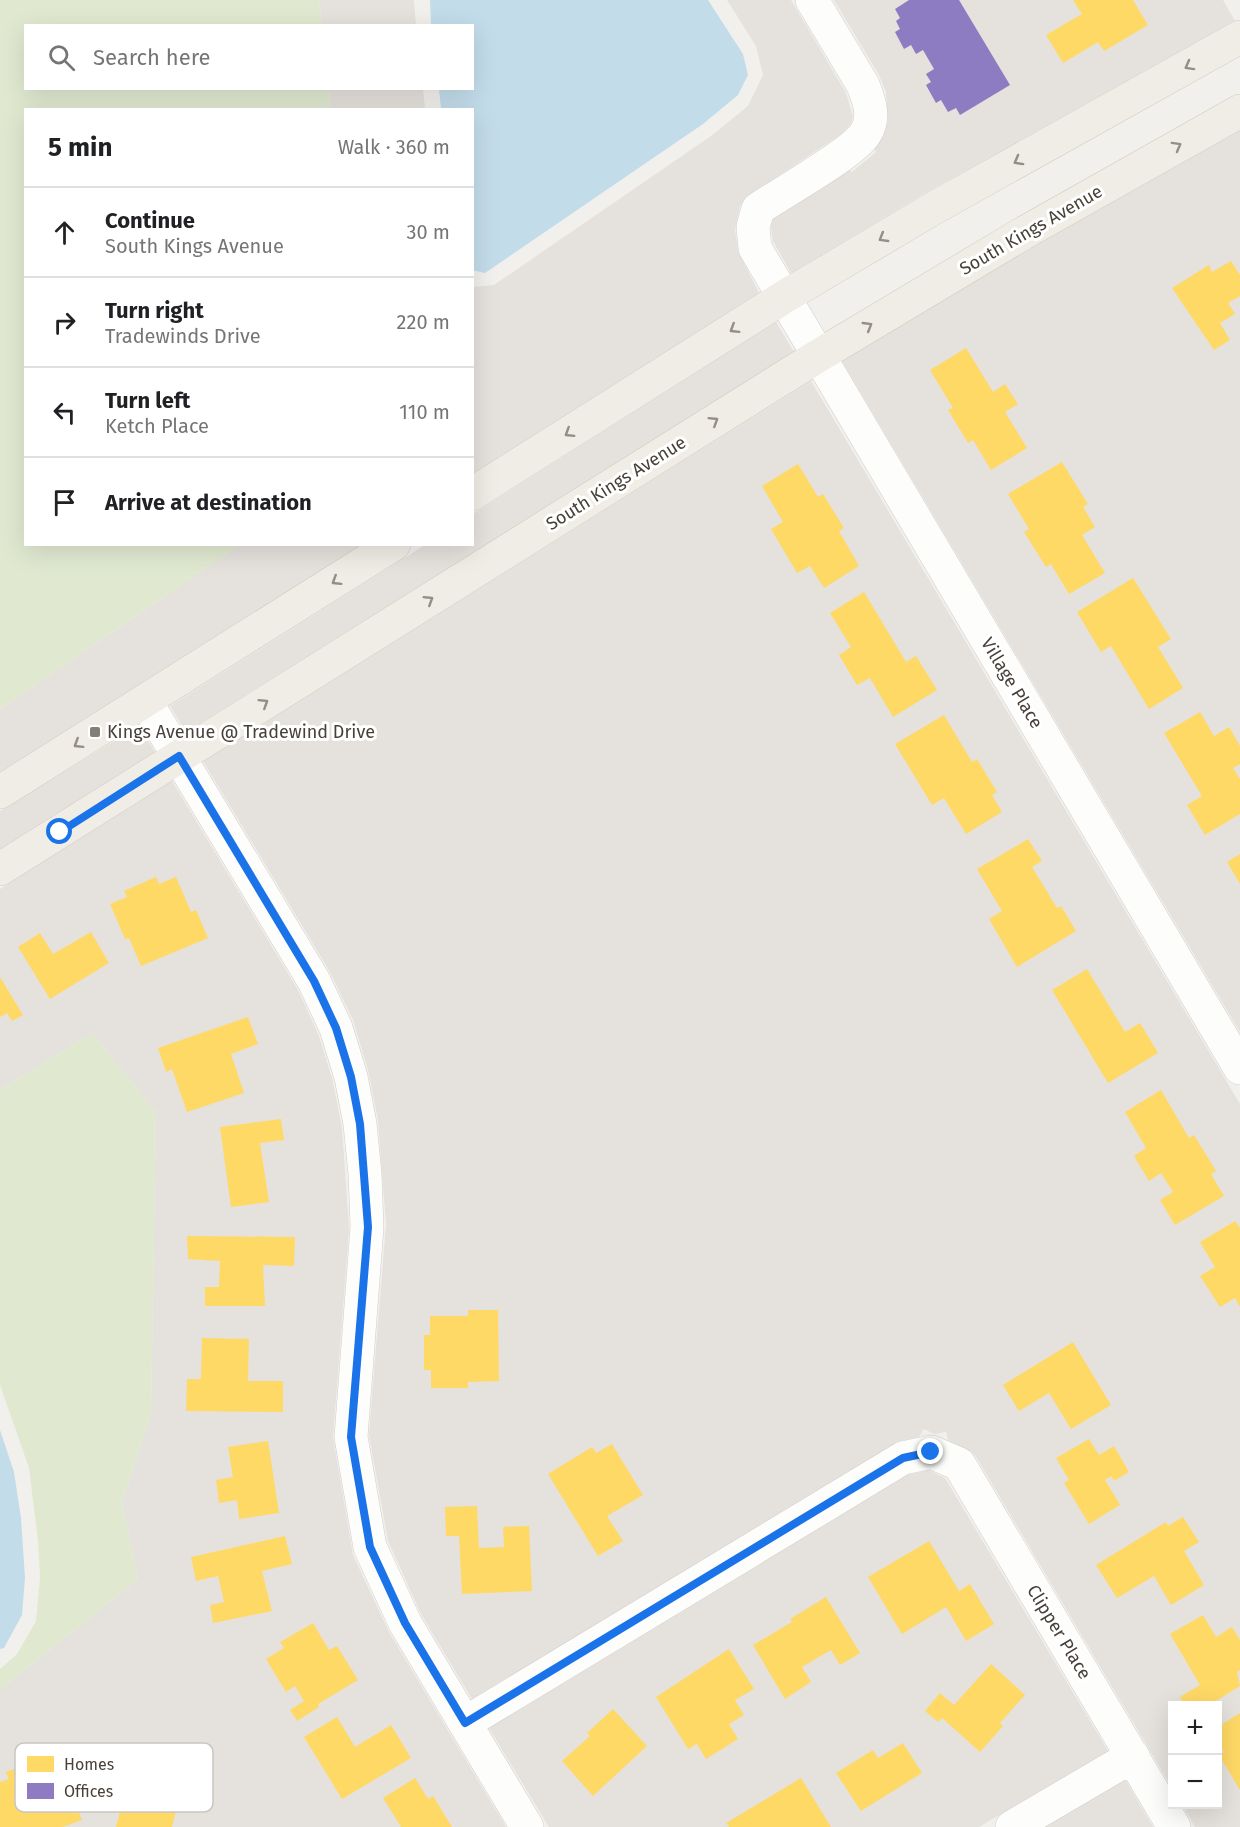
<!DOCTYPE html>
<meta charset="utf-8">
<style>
:root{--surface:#fff;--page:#f2f2f2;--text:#202124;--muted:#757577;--line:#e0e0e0}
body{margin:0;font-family:"Fira Sans",sans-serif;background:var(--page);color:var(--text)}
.controls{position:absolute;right:18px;bottom:18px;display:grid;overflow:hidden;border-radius:0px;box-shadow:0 6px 24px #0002}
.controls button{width:54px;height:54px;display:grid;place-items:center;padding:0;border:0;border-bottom:2px solid var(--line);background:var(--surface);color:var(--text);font:30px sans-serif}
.stop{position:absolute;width:18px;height:18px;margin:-14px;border:4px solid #1a73e8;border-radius:50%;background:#fff}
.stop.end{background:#1a73e8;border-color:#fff;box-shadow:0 2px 6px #0008}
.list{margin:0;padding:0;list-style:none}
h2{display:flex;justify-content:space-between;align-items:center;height:78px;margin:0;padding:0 24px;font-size:26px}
h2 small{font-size:20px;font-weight:400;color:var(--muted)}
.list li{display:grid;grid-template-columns:39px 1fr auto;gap:18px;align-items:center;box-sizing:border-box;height:90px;padding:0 24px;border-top:2px solid var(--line)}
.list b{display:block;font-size:22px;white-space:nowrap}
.list p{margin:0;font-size:20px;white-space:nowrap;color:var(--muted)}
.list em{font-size:20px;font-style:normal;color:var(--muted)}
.icon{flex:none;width:33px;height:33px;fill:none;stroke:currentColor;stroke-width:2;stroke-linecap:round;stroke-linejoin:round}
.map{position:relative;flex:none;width:1240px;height:1827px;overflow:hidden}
.search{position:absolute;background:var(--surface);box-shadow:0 6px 24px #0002;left:24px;top:24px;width:450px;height:66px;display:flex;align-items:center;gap:15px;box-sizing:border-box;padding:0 21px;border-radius:0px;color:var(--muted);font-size:22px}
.panel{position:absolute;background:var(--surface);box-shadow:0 6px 24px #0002;left:24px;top:108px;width:450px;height:438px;border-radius:0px}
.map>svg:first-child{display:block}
</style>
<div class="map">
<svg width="1240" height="1827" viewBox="0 0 1240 1827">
<rect width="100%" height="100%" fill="#f2f0ed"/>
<path fill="#e5e1dc" d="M319,0h95l2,25h-94z
M727,0h64l55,93 7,24 -3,8 -10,10 -91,60 -9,11 -5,24 3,21 21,42 -286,182v-188l21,-2 217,-149 37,-30 15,-31 -7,-29z
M834,0h389l12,21 -310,172 -134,80 -18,-32 -2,-15 2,-7 75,-50 4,3 24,-20 -2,-4 9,-11 5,-17 -2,-28 -7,-17z
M329,89h94l2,20h-94z
M1240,130v902l-398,-671 189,-113z
M776,322l18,30 -608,380 -16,-26 255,-161 47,-1 1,-30z
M811,381l429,723v723h-45l-13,-22 36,-1v-98h-46v82l-197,-333 -27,-15 -2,-8 -12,2 -10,-5 -5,8 -24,7 -423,255 -51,-85 -33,-73 -19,-106 17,-211 -8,-104 -10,-50 -15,-50 -23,-48 -127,-211z
M240,545h123l-363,228v-64z
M139,726l16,26 -155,98v-39z
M172,781l126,209 21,46 14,46 9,46 7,101 -16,208 20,118 36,77 117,195h-506v-137l138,-111 -16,-76 29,-89 5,-302 -64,-79 -92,57v-201z
M927,1470l18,8 163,273 -129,76h-430l-60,-99 420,-254z
M1125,1779l28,48h-109z"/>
<path fill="#e0e9d0" d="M0,0h319l3,25 -296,1v62l303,1 2,20 -305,1v434l214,1 -240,164z
M92,1033l64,79 -5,302 -29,89 16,76 -138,111v-21l17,-15 19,-33 4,-43 -2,-37 -9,-73 -29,-83v-295z"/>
<path fill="#c3dcea" d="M430,0h278l35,54 5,21 -10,20 -35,29 -218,149 -13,-3v-160l-31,-1 -2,-20 33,-1v-62l-41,-1z
M0,1430l14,42 7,46 4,60 -3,37 -18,33 -4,1z"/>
<path fill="#ffd966" d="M1073,0h60l15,25 -44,26 -6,-9 -35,21 -17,-28 36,-21z
M1231,261l9,14v21l-12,7 7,11 -15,9 10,17 -16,10 -42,-62 37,-23 3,7z
M966,348l27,44 12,-8 13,20 -13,8 22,36 -36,22 -18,-30 -5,3 -20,-33 5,-2 -23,-38z
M1062,462l26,42 -5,3 12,20 -13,8 23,38 -36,21 -18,-30 -5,3 -22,-35 5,-3 -21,-35z
M798,464l20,33 5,-3 21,34 -5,3 20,35 -35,22 -14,-22 -13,7 -26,-44 12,-7 -21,-36z
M1133,578l38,61 -13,8 25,41 -34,21 -38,-63 -10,6 -24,-40z
M864,592l42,70 10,-6 21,34 -44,27 -23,-39 -13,7 -18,-30 12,-8 -21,-34z
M1200,712l14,24 15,-9 11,19v18l-7,4 7,11v35l-35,21 -18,-30 15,-9 -38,-63z
M944,715l28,47 5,-3 20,33 -5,3 10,17 -36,22 -22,-36 -12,7 -37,-61z
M1028,839l14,22 -10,6 25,41 4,-2 15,25 -59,36 -28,-48 13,-8 -25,-42z
M1240,854v30l-13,-22z
M156,877l3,7 17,-7 15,35 5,-2 12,28 -67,28 -12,-28 -4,1 -15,-35 17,-7 -3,-6z
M91,932l18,31 -59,36 -32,-52 22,-14 13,21z
M1087,969l38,63 15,-9 18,30 -50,30 -56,-93z
M0,977l23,38 -11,6 -5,-8 -7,4z
M248,1017l10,27 -27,10 13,39 -57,19 -15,-43 -6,3 -8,-24z
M1161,1090l28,48 5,-3 22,36 -5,3 13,22 -49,29 -15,-25 13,-8 -12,-19 -12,8 -15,-25 12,-8 -21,-36z
M281,1119l3,21 -24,3 9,59 -38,5 -11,-80z
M1235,1221l5,7v79l-5,-9 -15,9 -20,-31 15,-9 -15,-25z
M187,1236l108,1 -1,29 -31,-1 2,41h-60v-19h14l1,-26 -32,-2z
M468,1310h30l1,71 -31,1v6h-37v-18h-7v-35h6v-19h38z
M202,1338l47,1 -1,42h35v31l-97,-1 1,-32h14z
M1073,1342l38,63 -40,24 -22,-36 -30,18 -16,-26z
M1089,1439l10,16 15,-9 15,26 -15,9 -3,-5 -6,4 15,25 -31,19 -25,-41 5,-3 -13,-22z
M268,1441l11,72 -40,6 -2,-19 -18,3 -3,-23 17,-3 -5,-30z
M612,1444l31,51 -36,21 16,25 -25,15 -50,-82 44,-27 4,6z
M477,1506l2,42 25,-1 -1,-20 26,-1 3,65 -70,3 -3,-58h-13l-1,-29z
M1183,1517l16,25 -15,9 20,34 -33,20 -17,-29 -37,22 -21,-33 70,-43 2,4z
M285,1536l7,28 -30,7 10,40 -59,12 -3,-18 14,-3 -6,-26 -22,5 -5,-24z
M929,1541l30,50 11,-7 24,40 -28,17 -20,-34 -44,27 -34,-57z
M826,1597l34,56 -20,12 -9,-15 -29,17 9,15 -26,17 -32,-54 39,-23 -2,-3z
M1203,1615l13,22 16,-10 8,13v30l-3,2 3,14 -32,20h-23l-5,-9 20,-12 -30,-51z
M313,1623l16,27 8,-4 21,34 -40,24 1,3 -22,14 -7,-11 14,-9 -9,-15 -9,6 -20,-33 18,-11 -4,-6z
M729,1649l25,40 -19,11 9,15 -15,9 9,15 -32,20 -9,-15 -9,5 -32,-52z
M991,1664l34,31 -25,28 3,3 -23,26 -38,-34 -4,4 -13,-11 15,-18 14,12z
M613,1709l34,37 -54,50 -31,-35 28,-25 -3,-3z
M1240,1713v77l-21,-35 5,-3 -6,-11v-14z
M337,1717l18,30 36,-22 20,33 -69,41 -38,-62z
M903,1743l19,30 -61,38 -25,-38 37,-23 5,8z
M28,1764l9,23 28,-11 17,44 -19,7h-63v-45l9,-3 -3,-7z
M415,1778l13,21 5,-3 19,31h-51l-18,-29z
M801,1778l30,49h-102l-3,-4z
M126,1788l52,14 -6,25h-56z"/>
<path fill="#8e7cc3" d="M909,0h50l51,85 -50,30 -4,-7 -8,4 -7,-12 -5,3 -10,-18 5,-3 -5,-8 8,-5 -11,-19 -7,4 -5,-9 -7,4 -9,-17 5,-3 -4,-8 4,-3 -5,-9z"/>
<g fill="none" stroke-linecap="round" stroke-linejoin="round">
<defs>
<path id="minor" d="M812,0l51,85c6,15 13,33 2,49 -13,20 -84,59 -107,75l-5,18 2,21 485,820
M146,702l168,279 22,47 15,49 9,47 5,50 2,53 -16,210 19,110 35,76 122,204
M465,1723l438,-265 28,-6 28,12 215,363
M1012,1827l121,-71"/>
<path id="major" d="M472,494l312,-197 150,-89 306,-171
M0,792l394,-248
M0,869l818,-513 204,-122 218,-123"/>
</defs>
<use href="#minor" stroke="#d0ceca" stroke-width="34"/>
<use href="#major" stroke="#d2cbbd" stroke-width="34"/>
<use href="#minor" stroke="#fdfdfc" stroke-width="33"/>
<use href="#major" stroke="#f0ede6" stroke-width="33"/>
</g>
<defs><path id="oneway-chevron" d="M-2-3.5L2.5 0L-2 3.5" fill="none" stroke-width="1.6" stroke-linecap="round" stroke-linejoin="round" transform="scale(1.5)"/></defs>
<g stroke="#938e87">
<use href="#oneway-chevron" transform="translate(1189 66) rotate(151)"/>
<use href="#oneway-chevron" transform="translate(1177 146) rotate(-29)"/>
<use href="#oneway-chevron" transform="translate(1018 161) rotate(151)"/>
<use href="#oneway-chevron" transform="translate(883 238) rotate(149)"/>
<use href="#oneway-chevron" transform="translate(868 326) rotate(-31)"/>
<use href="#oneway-chevron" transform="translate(734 329) rotate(148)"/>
<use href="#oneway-chevron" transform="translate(714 421) rotate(-32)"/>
<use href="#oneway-chevron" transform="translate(569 433) rotate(148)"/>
<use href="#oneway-chevron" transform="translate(336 581) rotate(148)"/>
<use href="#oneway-chevron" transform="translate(429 600) rotate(-32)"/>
<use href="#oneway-chevron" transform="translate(264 703) rotate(-32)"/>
<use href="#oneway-chevron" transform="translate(78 744) rotate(148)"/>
</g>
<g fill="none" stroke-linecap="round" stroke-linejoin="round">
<path stroke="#1a73e8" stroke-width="8" d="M60,832l119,-76 135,225 22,47 15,49 9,47 8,103 -17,210 19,110 35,76 60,100 438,-265 28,-6"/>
</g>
<rect fill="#837e78" stroke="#fff" stroke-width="2" x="89" y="726" width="12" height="12" rx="3"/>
<g text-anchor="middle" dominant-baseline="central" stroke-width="6" stroke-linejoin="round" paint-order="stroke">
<g font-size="18" fill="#474139" stroke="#fff">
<text transform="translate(1031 230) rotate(-30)">South Kings Avenue</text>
<text transform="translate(616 483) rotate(-32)">South Kings Avenue</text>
<text transform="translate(1012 683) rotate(59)">Village Place</text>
<text transform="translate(1059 1632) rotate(59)">Clipper Place</text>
</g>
<g font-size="18" fill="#474139" stroke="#fff" text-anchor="start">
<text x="107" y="732">Kings Avenue @ Tradewind Drive</text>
</g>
</g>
<rect x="15" y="1743" width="198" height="69" rx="9" fill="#fff" stroke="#c8c6c4" stroke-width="1.5"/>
<rect x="27" y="1756" width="27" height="16" fill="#ffd966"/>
<rect x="27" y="1783" width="27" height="16" fill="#8e7cc3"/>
<g font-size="16" fill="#474139">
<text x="64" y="1770">Homes</text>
<text x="64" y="1797">Offices</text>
</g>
</svg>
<div class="controls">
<button>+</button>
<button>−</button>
</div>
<div class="stop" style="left:60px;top:832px"></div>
<div class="stop end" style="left:931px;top:1452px"></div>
<div class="search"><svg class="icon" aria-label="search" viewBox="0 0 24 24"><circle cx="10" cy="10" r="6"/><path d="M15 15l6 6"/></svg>Search here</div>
<section class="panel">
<h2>5 min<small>Walk · 360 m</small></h2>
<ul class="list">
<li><svg class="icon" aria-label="ahead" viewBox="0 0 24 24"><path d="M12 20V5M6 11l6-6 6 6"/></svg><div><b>Continue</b><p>South Kings Avenue</p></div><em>30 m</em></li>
<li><svg class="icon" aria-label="right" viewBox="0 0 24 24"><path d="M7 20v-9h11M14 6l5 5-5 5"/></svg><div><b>Turn right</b><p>Tradewinds Drive</p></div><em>220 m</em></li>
<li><svg class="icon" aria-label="left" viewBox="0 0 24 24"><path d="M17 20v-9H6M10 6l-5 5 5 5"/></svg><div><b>Turn left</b><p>Ketch Place</p></div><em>110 m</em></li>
<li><svg class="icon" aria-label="arrive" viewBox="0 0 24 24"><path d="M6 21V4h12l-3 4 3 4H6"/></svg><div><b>Arrive at destination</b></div></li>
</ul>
</section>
</div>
